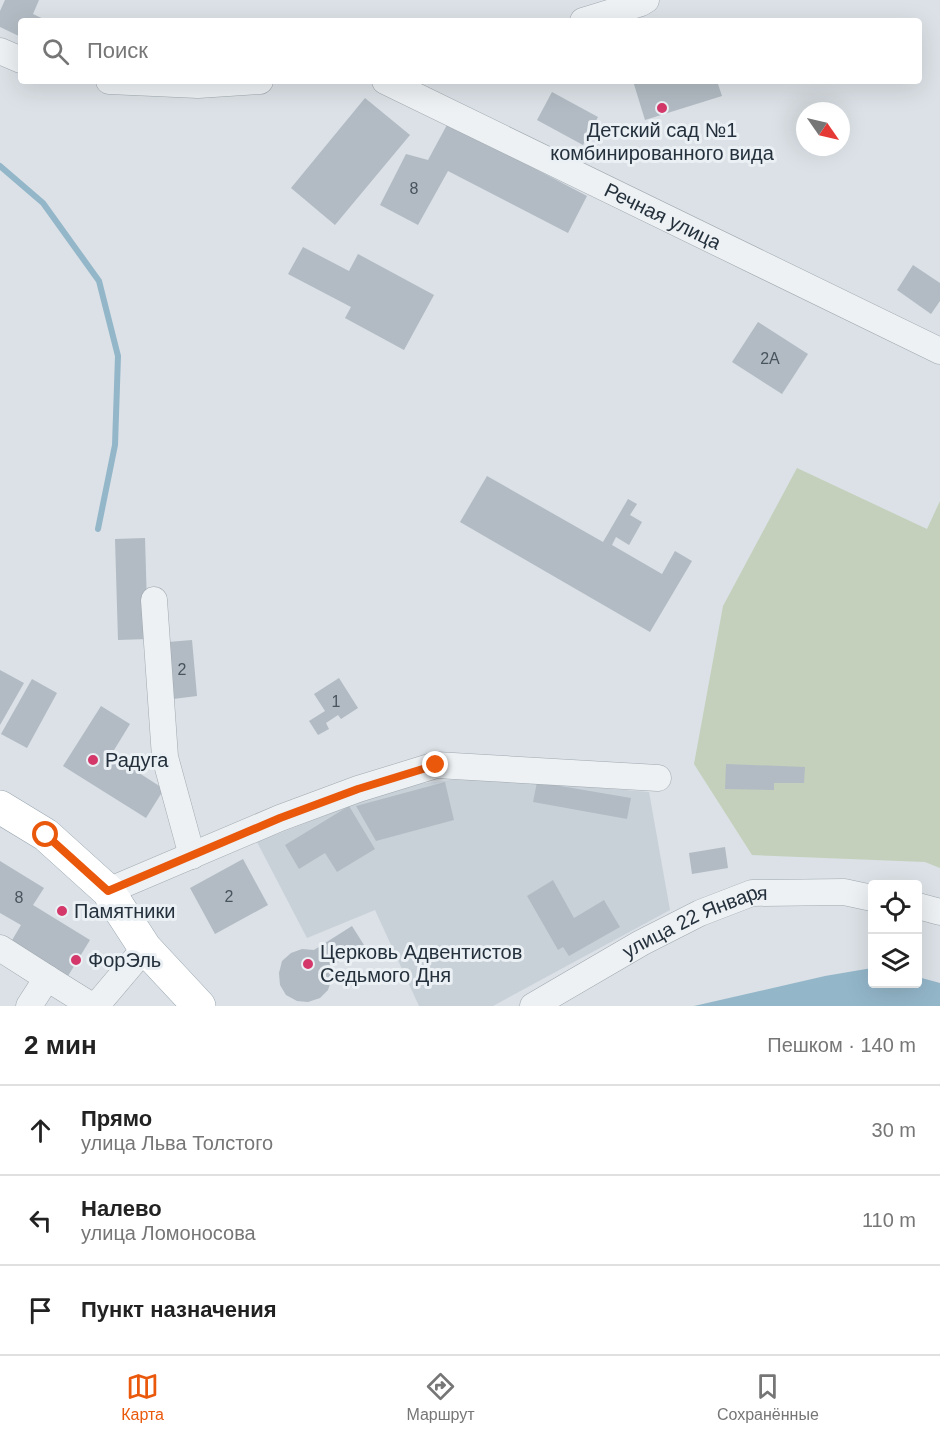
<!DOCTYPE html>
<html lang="ru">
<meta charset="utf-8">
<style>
:root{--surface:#fff;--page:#f2f2f2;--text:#222;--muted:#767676;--line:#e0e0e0;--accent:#ea580c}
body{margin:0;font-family:Arial,sans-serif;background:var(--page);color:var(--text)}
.controls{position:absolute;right:18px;bottom:18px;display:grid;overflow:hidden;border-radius:6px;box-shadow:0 6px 24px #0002}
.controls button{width:54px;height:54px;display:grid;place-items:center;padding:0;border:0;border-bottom:2px solid var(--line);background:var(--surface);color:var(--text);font:30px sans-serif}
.compass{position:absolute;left:796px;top:102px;width:54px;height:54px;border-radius:50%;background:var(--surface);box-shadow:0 6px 24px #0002;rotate:124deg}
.stop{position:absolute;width:18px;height:18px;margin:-14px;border:4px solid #ea580c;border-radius:50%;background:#fff}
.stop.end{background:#ea580c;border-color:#fff;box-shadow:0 2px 6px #0008}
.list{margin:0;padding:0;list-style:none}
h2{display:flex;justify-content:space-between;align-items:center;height:78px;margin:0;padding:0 24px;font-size:26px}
h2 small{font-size:20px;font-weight:400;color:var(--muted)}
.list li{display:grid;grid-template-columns:39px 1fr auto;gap:18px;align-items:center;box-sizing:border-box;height:90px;padding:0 24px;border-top:2px solid var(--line)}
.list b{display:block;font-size:22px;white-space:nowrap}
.list p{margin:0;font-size:20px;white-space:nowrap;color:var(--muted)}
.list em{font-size:20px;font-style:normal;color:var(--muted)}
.icon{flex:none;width:33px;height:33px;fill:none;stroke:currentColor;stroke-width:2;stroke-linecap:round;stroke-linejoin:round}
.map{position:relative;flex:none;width:940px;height:1006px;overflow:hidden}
.search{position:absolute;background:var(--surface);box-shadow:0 6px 24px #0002;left:18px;right:18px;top:18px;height:66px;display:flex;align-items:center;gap:15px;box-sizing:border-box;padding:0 21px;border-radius:6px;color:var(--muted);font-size:22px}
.sheet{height:348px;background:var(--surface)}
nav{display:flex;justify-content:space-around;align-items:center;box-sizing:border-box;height:84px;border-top:2px solid var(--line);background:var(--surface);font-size:16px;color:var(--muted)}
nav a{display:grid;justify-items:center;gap:3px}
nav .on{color:var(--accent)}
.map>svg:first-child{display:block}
</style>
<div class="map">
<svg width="940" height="1006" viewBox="0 0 940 1006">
<rect width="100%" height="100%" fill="#dbe1e6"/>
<path fill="#c9d1d8" d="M459,779l82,4 108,9 21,118 -177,96h-74l-44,-96 -68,28 -50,-96 144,-56z"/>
<path fill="#c4d0bb" d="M797,468l130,61 13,-28v367l-15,-6 -173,-7 -58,-91 29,-158z"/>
<path fill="#93b6c9" d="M872,968v16h46v-7l22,6v23h-246l131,-30z"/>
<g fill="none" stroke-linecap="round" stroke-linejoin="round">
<path stroke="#93b6c9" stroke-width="6" d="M0,166l43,37 56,78 19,75 -3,89 -17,84"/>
</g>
<path fill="#b2bbc3" d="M5,0h34l-6,14 15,7h-27v16l-21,-10v-16z
M633,81h84l5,15 -77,24z
M552,92l46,25 -15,28 -46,-25z
M365,98l45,37 -75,90 -44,-37z
M448,123l139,73 -19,37 -120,-62 -30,54 -38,-20 26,-51 22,6z
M303,247l46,24 9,-17 76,41 -30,55 -59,-32 6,-11 -63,-33z
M913,265l27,18v18l-9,13 -34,-24z
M758,322l50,32 -26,40 -50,-32z
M487,476l116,66 25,-43 9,5 -7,11 12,7 -13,23 -13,-8 -4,8 50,29 13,-23 17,10 -42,71 -190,-110z
M145,538l3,101 -30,1 -3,-101z
M192,640l5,56 -24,3 -5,-57z
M0,670l24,13 -24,42z
M339,678l19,30 -17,11 -3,-4 -12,8 3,6 -11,6 -9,-14 16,-10 -11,-17z
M32,679l25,14 -30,55 -26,-14z
M101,706l29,18 -19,31 53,34 -18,29 -83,-52z
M726,764l79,3 -1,16h-30v7l-49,-1z
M445,782l9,38 -78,21 -20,-35z
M537,782l94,16 -4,21 -94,-17z
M349,806l26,43 -38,23 -12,-19 -26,16 -14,-24z
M725,847l3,21 -36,6 -3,-21z
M243,859l25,46 -53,29 -25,-46z
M0,861l44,27 -11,17 57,35 -22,36 -57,-34 10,-17 -21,-12z
M553,880l21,38 30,-18 16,27 -51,29 -6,-9 -5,3 -31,-54z
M352,926l12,19 -33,22 1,11 -4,12 -8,8 -12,4 -11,-1 -11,-6 -6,-10 -1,-12 3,-12 9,-8 11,-4 12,1z"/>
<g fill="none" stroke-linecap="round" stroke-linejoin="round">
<defs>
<g id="minor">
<path d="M583,21l58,-18 5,-3"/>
<path d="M0,51l21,9"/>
<path d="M109,81l89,4 62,-4"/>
<path id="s1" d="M385,81l555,270"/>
<path d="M154,600l11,157 27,99"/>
<path d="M108,891l172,-73 78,-29 78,-24 222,13"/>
<path d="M918,906l22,6"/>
<path d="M0,948l47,30 -18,28"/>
<path d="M47,978l45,28"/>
<path d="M96,1006l49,-58"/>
<path id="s2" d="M533,1006l108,-63 59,-30 52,-20 92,-1 28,6"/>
</g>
<path id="major" d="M0,807l46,28 62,56 37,57 54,58"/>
</defs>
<use href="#minor" stroke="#a0a9b0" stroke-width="27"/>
<use href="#major" stroke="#9aa8b2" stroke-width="34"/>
<use href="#minor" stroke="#edf1f4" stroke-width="26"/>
<use href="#major" stroke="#fff" stroke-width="33"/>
</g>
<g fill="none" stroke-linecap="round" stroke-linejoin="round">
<path stroke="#ea580c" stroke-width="8" d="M46,835l62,56 172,-73 78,-29 78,-24"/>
</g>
<g fill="#d43769" stroke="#eaf0f4" stroke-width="2">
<circle cx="662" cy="108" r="6"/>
<circle cx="93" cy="760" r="6"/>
<circle cx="62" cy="911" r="6"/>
<circle cx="76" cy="960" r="6"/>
<circle cx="308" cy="964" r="6"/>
</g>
<g text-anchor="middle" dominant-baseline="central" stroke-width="6" stroke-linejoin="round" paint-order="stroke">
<g font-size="16" fill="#48545e">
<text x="414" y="188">8</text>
<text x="770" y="358">2А</text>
<text x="182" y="669">2</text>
<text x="336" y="701">1</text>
<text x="229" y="896">2</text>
<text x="19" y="897">8</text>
</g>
<g font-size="20" fill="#24313d" stroke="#eaf0f4" text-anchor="start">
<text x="662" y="130" text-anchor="middle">Детский сад №1<tspan x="662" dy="23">комбинированного вида</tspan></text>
<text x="105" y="760">Радуга</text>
<text x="74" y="911">Памятники</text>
<text x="320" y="952">Церковь Адвентистов<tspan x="320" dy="23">Седьмого Дня</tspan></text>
<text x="88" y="960">ФорЭль</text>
</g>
<g font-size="20" fill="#24313d" stroke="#eaf0f4">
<text stroke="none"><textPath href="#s1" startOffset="309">Речная улица</textPath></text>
<text stroke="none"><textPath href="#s2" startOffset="184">улица 22 Января</textPath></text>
</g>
</g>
</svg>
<div class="controls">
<button><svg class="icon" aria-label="locate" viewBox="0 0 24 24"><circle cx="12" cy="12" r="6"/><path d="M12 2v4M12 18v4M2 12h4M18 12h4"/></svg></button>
<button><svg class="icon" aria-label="layers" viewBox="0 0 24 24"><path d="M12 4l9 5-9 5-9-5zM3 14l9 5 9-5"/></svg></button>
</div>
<svg class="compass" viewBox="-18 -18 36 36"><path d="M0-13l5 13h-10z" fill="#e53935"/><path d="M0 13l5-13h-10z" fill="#767676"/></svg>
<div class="stop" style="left:46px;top:835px"></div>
<div class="stop end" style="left:436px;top:765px"></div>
<div class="search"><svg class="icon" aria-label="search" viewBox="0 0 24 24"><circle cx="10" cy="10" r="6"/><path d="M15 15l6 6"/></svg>Поиск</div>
</div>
<section class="sheet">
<h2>2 мин<small>Пешком · 140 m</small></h2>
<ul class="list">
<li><svg class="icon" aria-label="ahead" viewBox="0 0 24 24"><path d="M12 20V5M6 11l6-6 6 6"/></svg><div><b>Прямо</b><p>улица Льва Толстого</p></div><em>30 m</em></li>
<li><svg class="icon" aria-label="left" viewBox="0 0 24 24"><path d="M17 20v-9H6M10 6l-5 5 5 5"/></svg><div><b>Налево</b><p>улица Ломоносова</p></div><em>110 m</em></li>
<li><svg class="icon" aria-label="arrive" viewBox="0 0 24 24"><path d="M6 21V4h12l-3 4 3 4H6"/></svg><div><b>Пункт назначения</b></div></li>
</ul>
</section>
<nav>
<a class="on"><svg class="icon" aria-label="map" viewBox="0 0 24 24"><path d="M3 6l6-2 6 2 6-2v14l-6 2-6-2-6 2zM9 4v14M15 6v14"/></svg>Карта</a>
<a><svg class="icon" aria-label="directions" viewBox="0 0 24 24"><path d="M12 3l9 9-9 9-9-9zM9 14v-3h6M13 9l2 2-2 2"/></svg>Маршрут</a>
<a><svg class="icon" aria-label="saved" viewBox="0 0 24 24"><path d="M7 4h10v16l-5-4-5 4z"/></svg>Сохранённые</a>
</nav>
